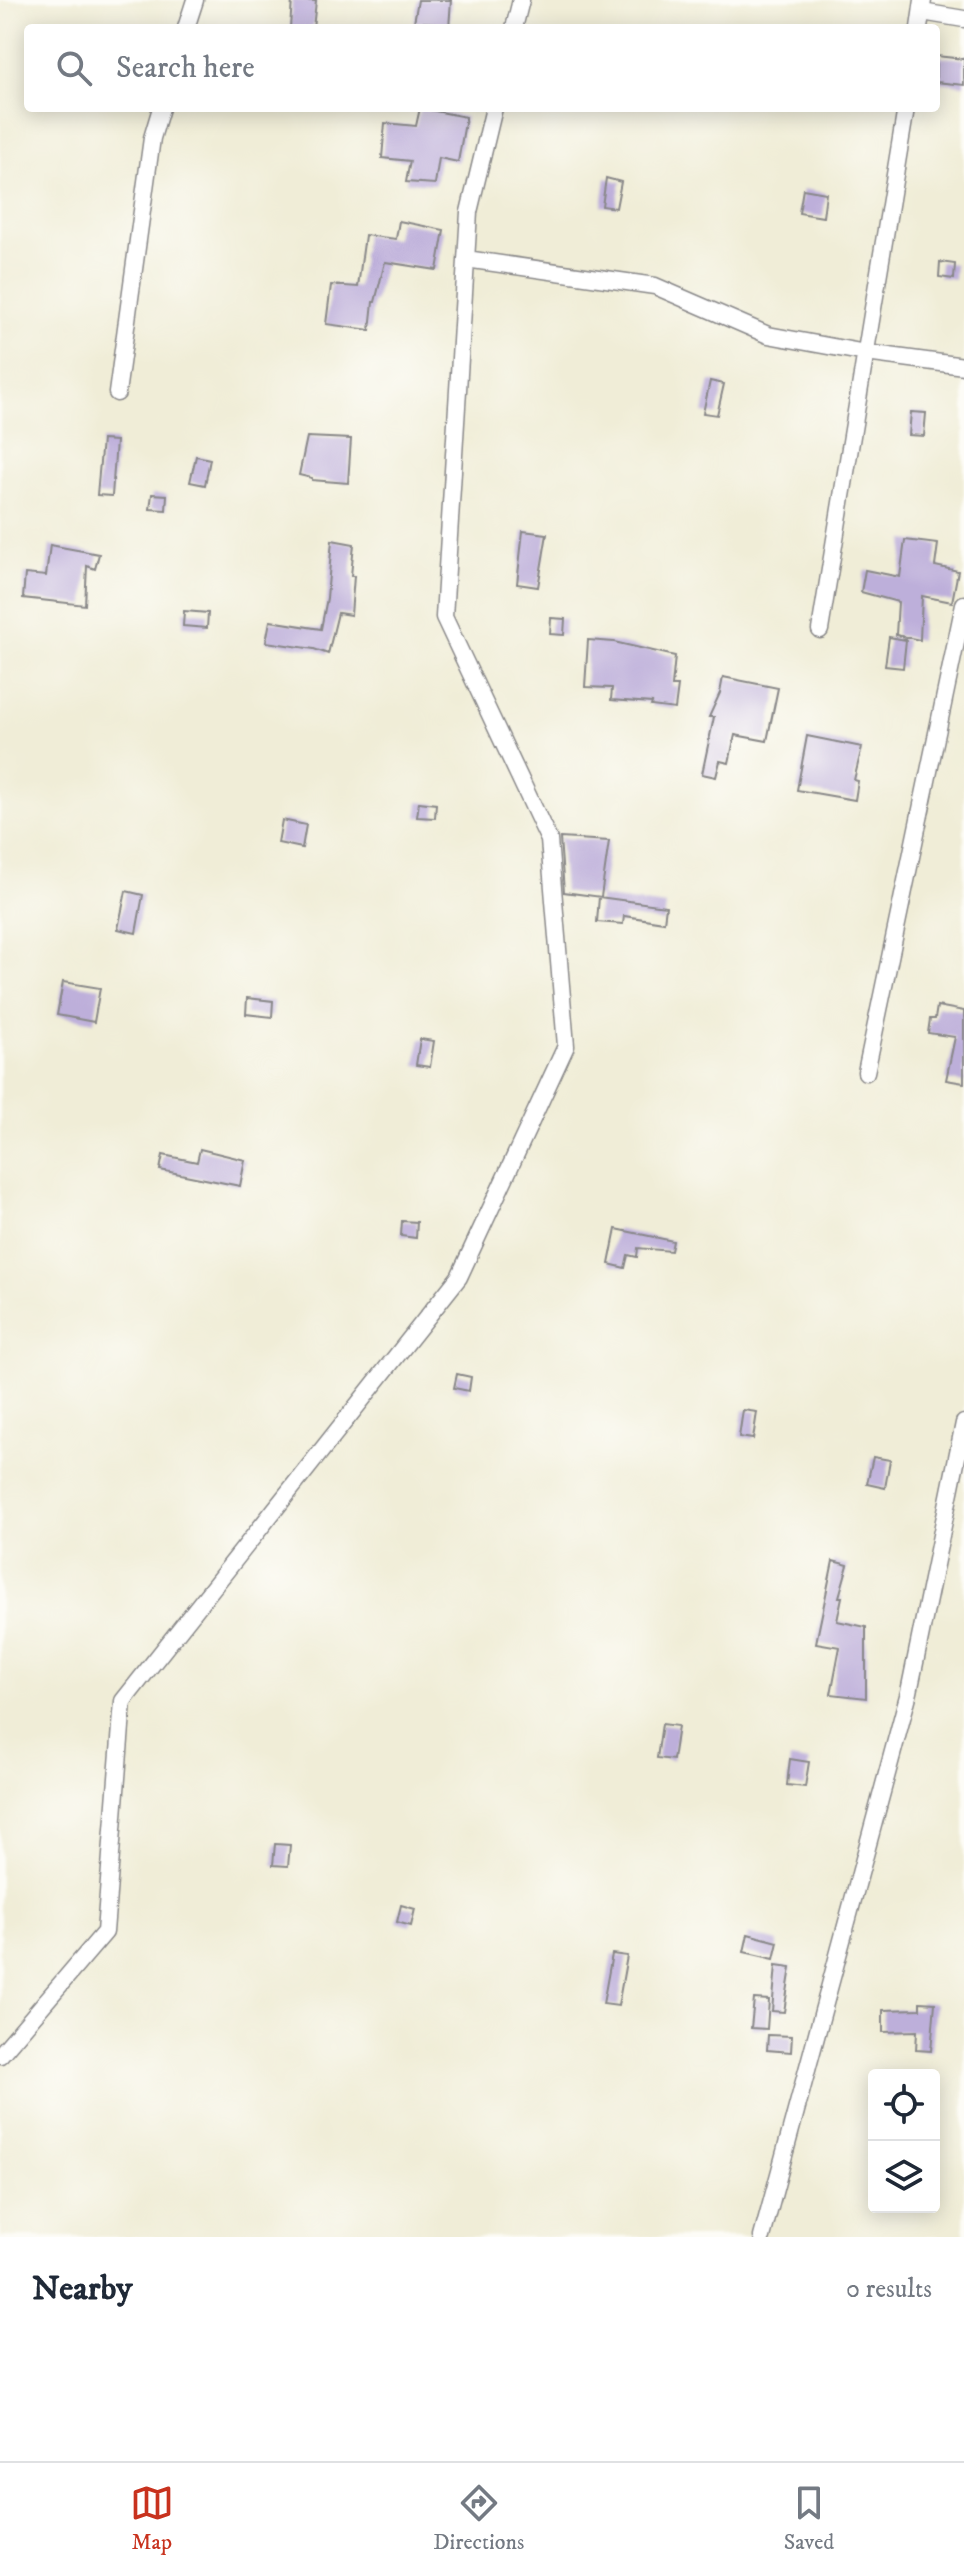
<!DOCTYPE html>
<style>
:root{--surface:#fff;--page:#f6f6f7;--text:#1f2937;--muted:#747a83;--line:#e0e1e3;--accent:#c8321e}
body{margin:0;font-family:"IM FELL DW Pica",serif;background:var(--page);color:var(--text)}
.controls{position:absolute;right:24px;bottom:24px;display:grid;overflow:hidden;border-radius:8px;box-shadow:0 4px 20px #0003}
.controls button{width:72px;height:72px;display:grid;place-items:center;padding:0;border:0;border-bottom:2px solid var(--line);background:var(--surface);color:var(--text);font:40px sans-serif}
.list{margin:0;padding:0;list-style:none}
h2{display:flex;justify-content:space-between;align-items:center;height:104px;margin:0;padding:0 32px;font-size:34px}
h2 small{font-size:26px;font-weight:400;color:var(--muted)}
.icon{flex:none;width:44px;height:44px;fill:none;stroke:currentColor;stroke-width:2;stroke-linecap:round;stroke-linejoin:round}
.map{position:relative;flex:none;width:964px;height:2237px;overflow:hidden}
.search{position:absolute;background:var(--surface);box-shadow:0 4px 20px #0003;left:24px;right:24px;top:24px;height:88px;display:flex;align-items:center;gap:20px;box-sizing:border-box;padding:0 28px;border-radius:8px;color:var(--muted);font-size:30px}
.sheet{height:224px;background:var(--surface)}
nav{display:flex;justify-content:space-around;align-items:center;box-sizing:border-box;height:112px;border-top:2px solid var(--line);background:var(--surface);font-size:22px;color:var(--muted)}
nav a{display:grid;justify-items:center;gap:4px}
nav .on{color:var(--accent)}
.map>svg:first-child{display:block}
</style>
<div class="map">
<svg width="964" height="2237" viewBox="0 0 964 2237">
<rect width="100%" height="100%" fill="#fdfcf7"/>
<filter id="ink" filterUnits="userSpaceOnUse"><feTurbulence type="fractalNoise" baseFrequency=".0125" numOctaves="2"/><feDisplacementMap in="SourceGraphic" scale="16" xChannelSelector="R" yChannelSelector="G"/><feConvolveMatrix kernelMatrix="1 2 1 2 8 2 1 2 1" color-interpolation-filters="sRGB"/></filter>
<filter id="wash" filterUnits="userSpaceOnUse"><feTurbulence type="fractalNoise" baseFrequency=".006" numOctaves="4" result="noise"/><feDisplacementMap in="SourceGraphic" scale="32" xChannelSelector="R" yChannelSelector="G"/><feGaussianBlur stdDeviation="1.8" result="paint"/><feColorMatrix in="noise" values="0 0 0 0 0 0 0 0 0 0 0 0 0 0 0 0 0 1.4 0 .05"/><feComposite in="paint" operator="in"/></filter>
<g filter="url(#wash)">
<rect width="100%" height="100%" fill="#f0edd7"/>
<g id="blocks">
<path fill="#bdafda" d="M292,0l24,1 -3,27h-23z
M418,0h33l-2,28h-16l1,-5 -20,-1z
M936,56l28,3v26l-28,-3z
M420,108l46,9 -8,45 -19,-4 -4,26 -29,-2 4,-21 -28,-3 3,-35 31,3z
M606,178l15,4 -5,26 -14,-2z
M803,189l23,4 -3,24 -24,-4z
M399,221l45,9 -7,40 -52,-8 -10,40h-2l-3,28 -44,-6 5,-39 27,2 7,-52 31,4z
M940,262l15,2 -1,15 -15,-2z
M710,381l14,3 -7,31 -14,-2z
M911,412l15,1 -2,23 -15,-1z
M307,437l44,2 -3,44 -36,-3v-2l-13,-3z
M102,440l14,1 -4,55 -15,-1z
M196,456l14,3 -5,26 -15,-3z
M152,494l15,1 -1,15 -16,-1z
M523,531l24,3 -9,53 -21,-3z
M332,540l22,4 -3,32h3l-3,39 -13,-2 -10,41 -14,-5 -48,-7 4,-21 51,8 6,-31z
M905,540l33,4 -3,22 23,5 -6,31 -30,-6 -2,44 -24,-5 2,-33 -37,-10 4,-22 35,7z
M50,545l49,9 -4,15 -8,-3 -2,39 -62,-7 2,-24 21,2z
M184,611l24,2 -1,15 -24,-2z
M551,618l14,1 -1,16 -14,-1z
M889,637l17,3 -3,28 -18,-2z
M588,640l26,2 61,14 -3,30h6l-3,23 -24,-3 1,-3 -41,-3 1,-12 -27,-1z
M723,677l55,11 -11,53 -32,-6 -6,28 -9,-2 -4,16 -14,-3 12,-57h-5l11,-24z
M807,736l55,11 -8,33 4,1 -3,19 -58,-10z
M419,802l17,2 -1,14 -18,-1z
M282,820l24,5 -4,23 -24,-5z
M560,838l49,3 -8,56 -37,-5z
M126,891l17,4 -7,38 -18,-4z
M599,897l67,9 -2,16 -40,-6 -1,8 -26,-2z
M63,982l37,6 -6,34 -37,-7z
M247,998l26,3 -1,16 -26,-3z
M937,1006l27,5v72l-18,-3 9,-43 -27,-4 2,-14h5z
M420,1039l14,2 -4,26 -14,-2z
M200,1149l45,11 -5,26 -80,-16 3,-15 34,7z
M402,1221l15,1 -1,16 -15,-2z
M616,1229l57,12 -2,10 -33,-3 -1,9 -9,-2 -3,13 -16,-4z
M457,1374l14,3 -2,14 -15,-3z
M743,1410l14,2 -4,27 -14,-2z
M873,1457l17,3 -5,28 -18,-4z
M833,1561l15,4 -9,32h3l-5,24 29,6v71l-35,-4 9,-47 -24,-4z
M662,1724l16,2 -5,34 -16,-2z
M790,1759l19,3 -4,25 -18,-2z
M275,1844l15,1 -2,21 -15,-1z
M401,1905l14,4 -4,17 -14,-4z
M748,1934l30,8 -4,17 -30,-7z
M612,1954l15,2 -9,50 -15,-2z
M776,1965l15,2 -7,45 -12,-1z
M754,1999l15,1 -2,29 -16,-1z
M920,2002l15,1 -4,48 -15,-1 1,-19 -34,1v-22l37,-1z
M768,2035l24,1 -1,16 -24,-2z"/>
</g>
</g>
<g filter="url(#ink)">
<use href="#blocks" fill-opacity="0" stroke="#898889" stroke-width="2"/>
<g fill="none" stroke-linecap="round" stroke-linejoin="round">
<defs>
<path id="minor" d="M922,12l42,7
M186,28l9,-28
M514,28l7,-28
M919,28l4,-28
M466,259l189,27 113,49 98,18 98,13
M117,393l35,-255 9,-30
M820,630l86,-522
M866,1072l98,-468
M0,2055l105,-123 18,-231 336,-424 107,-231 -17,-206 -105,-223 25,-405 25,-104
M762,2237l147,-545 55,-269"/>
</defs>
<use href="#minor" stroke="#898889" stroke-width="19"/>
<use href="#minor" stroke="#fff" stroke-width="16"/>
</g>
</g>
</svg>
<div class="controls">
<button><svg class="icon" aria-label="locate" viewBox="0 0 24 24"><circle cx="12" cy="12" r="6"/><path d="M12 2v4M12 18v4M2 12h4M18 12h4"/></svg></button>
<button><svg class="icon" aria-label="layers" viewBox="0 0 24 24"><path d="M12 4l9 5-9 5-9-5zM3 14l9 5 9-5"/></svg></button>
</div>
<div class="search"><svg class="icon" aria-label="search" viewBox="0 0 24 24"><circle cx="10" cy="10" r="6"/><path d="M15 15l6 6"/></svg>Search here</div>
</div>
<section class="sheet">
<h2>Nearby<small>0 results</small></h2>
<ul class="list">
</ul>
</section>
<nav>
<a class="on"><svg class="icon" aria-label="map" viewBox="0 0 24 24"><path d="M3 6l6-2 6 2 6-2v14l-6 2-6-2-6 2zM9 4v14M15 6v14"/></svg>Map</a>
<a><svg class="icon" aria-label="directions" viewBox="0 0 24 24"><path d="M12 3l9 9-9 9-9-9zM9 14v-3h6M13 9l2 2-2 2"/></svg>Directions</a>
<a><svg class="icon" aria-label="saved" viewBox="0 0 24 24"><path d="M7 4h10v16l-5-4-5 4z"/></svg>Saved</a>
</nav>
